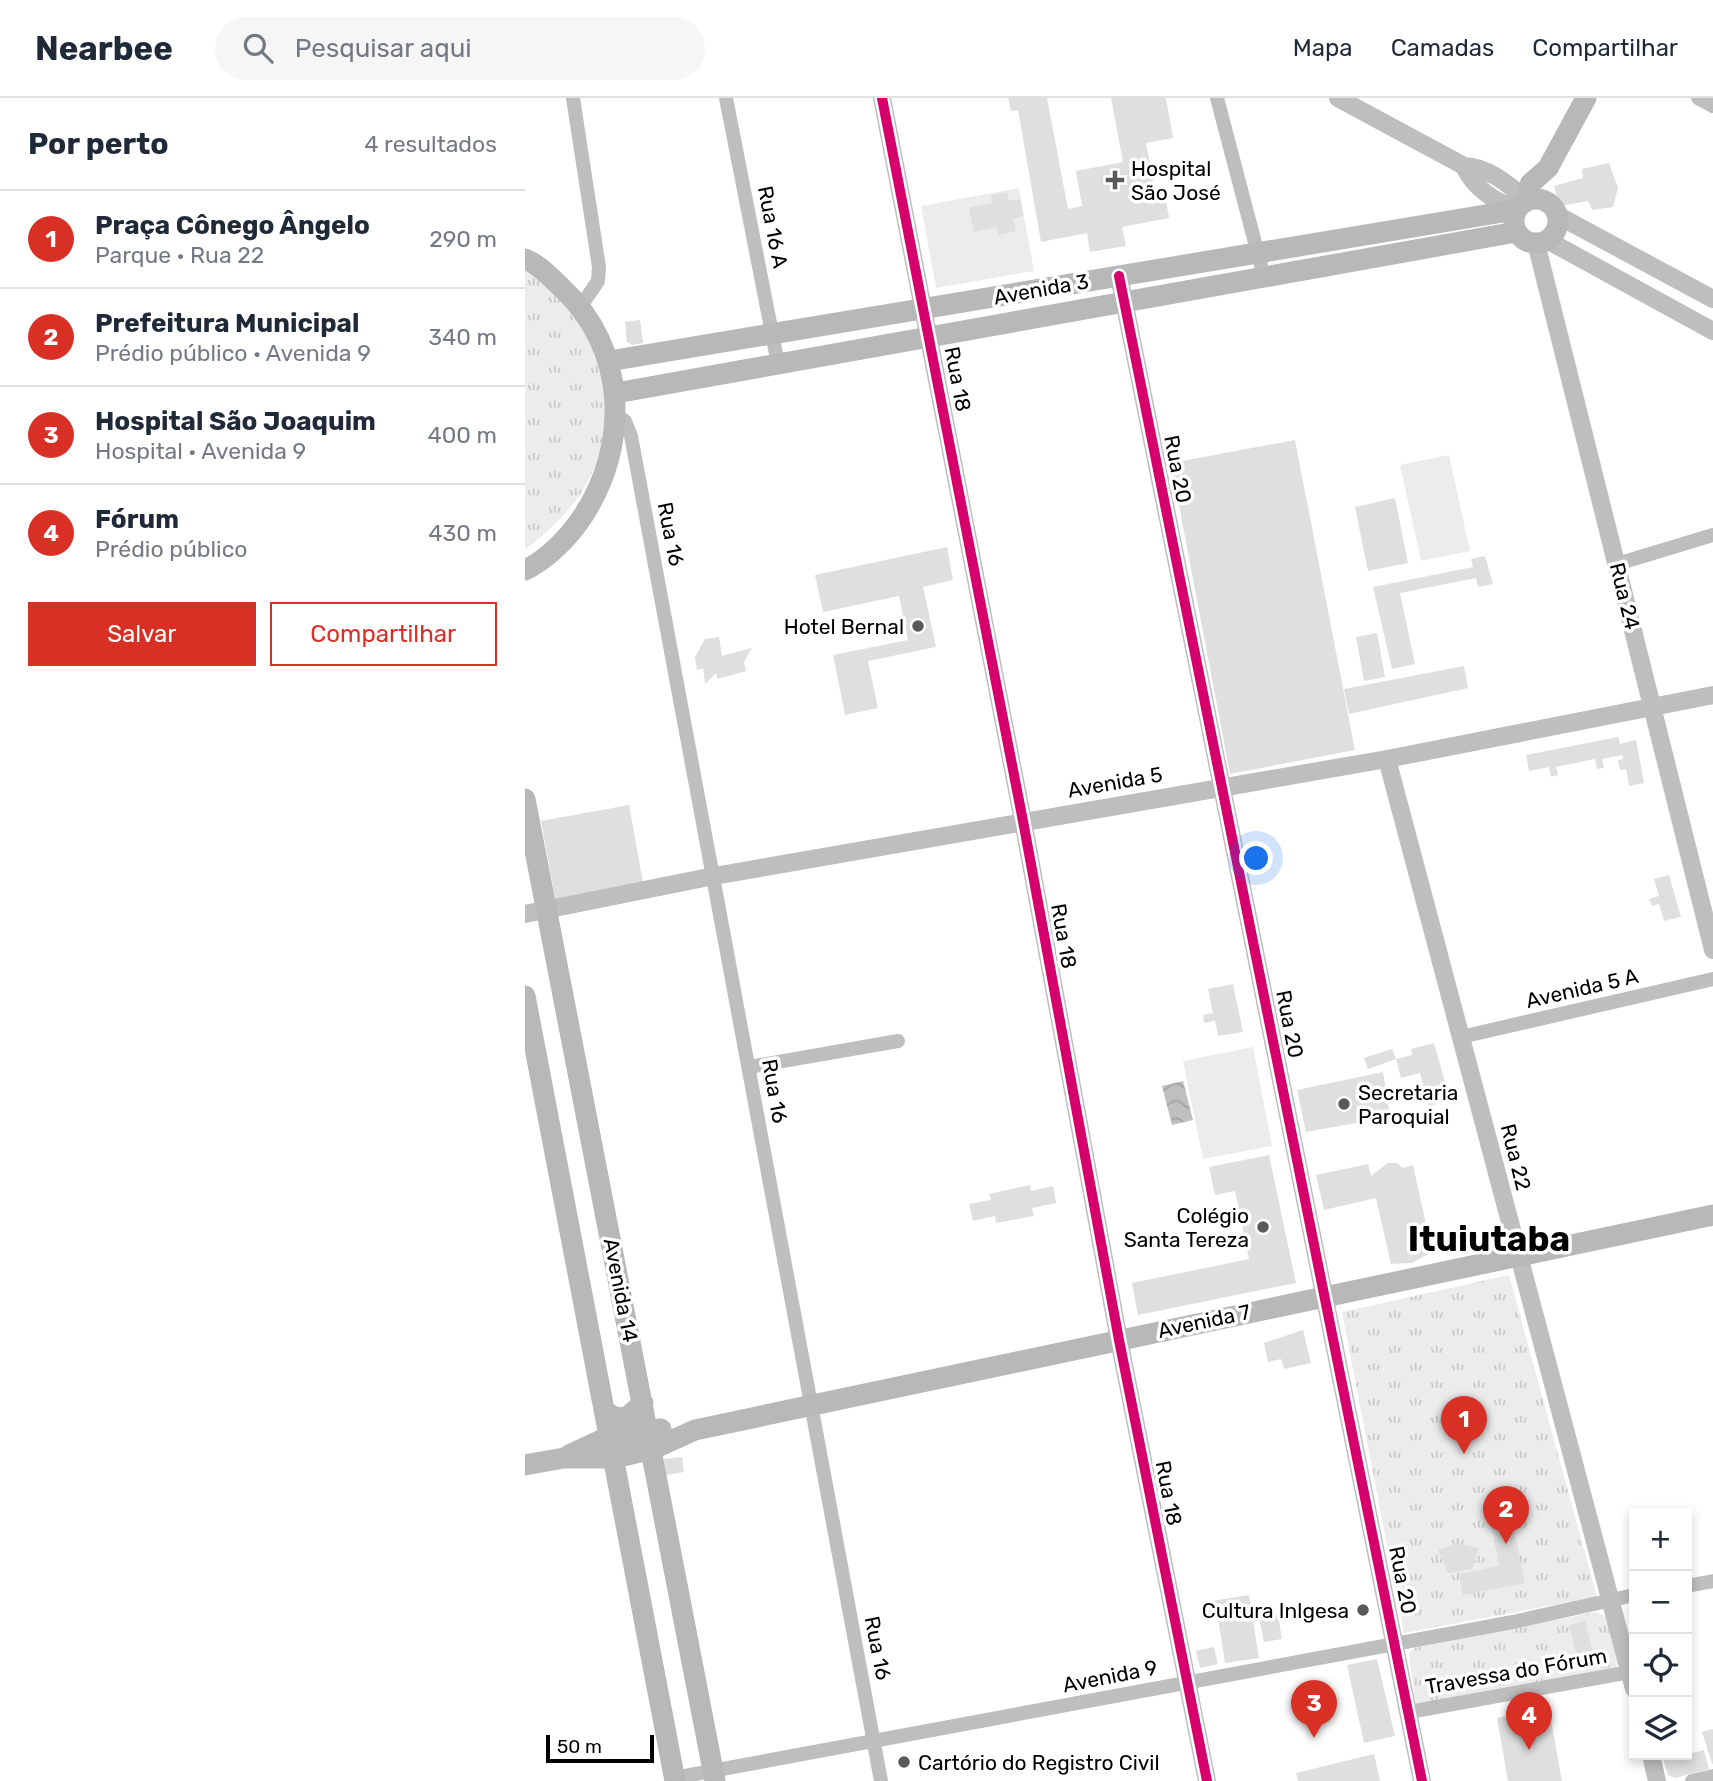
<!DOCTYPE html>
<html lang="pt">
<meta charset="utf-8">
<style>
:root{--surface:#fff;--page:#f6f6f7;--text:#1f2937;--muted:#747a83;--line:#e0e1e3;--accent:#d93025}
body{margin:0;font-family:Rubik,sans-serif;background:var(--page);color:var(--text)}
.controls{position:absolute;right:21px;bottom:21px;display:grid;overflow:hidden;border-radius:0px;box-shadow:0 4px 10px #0003}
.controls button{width:63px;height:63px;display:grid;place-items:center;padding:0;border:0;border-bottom:2px solid var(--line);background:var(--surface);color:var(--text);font:35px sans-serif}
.scale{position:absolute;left:21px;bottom:18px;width:108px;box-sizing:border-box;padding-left:7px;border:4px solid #000;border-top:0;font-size:19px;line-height:24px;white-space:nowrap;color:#000;-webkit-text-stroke:5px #fff;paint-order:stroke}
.you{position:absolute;left:732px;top:761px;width:24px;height:24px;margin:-18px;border:5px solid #fff;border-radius:50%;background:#1a73e8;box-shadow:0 0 0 10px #1a73e833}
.badge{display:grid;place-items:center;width:46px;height:46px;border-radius:50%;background:var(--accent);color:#fff;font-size:23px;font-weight:700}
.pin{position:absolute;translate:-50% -58px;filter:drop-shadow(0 2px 4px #0008)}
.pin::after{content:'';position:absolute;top:37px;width:24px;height:21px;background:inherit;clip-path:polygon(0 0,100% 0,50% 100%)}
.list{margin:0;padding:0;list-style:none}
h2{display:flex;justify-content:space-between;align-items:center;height:91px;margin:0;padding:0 28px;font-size:30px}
h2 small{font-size:23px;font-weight:400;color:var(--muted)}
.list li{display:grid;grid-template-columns:46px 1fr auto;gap:21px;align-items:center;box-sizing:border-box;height:98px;padding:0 28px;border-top:2px solid var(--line)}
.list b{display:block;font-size:26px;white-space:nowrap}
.list p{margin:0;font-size:23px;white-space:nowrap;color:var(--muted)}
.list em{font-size:23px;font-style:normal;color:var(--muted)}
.actions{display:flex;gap:14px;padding:21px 28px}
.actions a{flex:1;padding:16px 0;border:2px solid var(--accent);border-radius:0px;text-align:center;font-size:24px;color:var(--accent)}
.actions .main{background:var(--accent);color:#fff}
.icon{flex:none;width:38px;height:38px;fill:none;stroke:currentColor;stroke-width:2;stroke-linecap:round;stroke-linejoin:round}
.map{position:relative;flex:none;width:1188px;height:1683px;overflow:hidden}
header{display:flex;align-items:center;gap:42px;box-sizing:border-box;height:98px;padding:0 35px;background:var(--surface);border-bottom:2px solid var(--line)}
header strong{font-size:33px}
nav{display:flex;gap:38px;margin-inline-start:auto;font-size:24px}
.search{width:490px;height:63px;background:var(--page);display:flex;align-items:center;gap:18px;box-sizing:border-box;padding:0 24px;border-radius:38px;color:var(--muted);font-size:26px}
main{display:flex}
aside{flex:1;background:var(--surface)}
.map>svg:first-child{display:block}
</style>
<header>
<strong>Nearbee</strong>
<div class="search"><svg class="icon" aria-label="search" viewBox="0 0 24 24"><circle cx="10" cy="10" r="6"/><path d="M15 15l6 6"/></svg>Pesquisar aqui</div>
<nav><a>Mapa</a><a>Camadas</a><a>Compartilhar</a></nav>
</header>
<main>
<aside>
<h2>Por perto<small>4 resultados</small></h2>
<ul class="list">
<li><span class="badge">1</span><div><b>Praça Cônego Ângelo</b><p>Parque · Rua 22</p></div><em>290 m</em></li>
<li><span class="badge">2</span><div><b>Prefeitura Municipal</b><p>Prédio público · Avenida 9</p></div><em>340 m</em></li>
<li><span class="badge">3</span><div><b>Hospital São Joaquim</b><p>Hospital · Avenida 9</p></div><em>400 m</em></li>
<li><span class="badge">4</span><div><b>Fórum</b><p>Prédio público</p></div><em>430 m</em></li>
</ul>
<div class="actions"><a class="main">Salvar</a><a>Compartilhar</a></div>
</aside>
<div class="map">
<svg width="1188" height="1683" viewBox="0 0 1188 1683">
<defs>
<pattern id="park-tufts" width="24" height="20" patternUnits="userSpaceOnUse" patternTransform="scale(1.75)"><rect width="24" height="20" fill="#ececec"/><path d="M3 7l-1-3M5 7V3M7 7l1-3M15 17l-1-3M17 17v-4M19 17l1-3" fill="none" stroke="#c9c9c9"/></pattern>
<pattern id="water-waves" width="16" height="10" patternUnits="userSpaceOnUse" patternTransform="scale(1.75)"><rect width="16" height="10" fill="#bfbfbf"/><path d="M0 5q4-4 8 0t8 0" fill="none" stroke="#a2a2a2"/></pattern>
</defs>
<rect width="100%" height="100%" fill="#fff"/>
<path fill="#ececec" d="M494,90l15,83 -98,17 -15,-82z
M924,357l21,96 -49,10 -21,-96z
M728,949l19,99 -69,13 -20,-98z"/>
<path fill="url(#park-tufts)" d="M0,172c67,36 99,134 67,203 -16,34 -39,54 -67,77z
M984,1177l88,322 -193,36 -62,-321z
M1071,1514l12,5 11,46 -4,5 -190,39 -9,-2 -7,-51 5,-6z"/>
<path fill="url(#water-waves)" d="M658,983l10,39 -21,5 -10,-39z"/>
<path fill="#dfdfdf" d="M483,0h39l21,111 14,-3 -6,-35 47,-9 -12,-64h55l7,40 -27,5 9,47 9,-2 5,30 -47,9 4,19 -36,6 -3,-19 -46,9 -23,-132 -7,1z
M1084,65l9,25 -5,19 -21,3 -4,-9 -28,5 -6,-20 29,-8 -1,-9z
M482,94l2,9 11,-2 3,17 -10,3 3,12 -18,4 -2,-8 -22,5 -5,-24 23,-5 -1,-8z
M115,222l3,23 -11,2 -5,-3 -2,-20z
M770,342l60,310 -125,24 -59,-311z
M870,400l13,65 -40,8 -13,-64z
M422,449l6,33 -30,7 13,60 -68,14 10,47 -33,7 -12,-60 75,-15 -9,-44 -76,16 -8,-37z
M960,458l8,28 -15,3 -2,-9 -76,15 15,71 -23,5 -19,-82 100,-20 -2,-8z
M852,535l8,44 -21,4 -8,-44z
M194,539l3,19 30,-8 -8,14 2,9 -28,8 -2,-6 -11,11 -2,-16 -6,2 -2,-13 10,-18z
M939,568l4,22 -119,26 -5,-25z
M1093,639l2,7 16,-4 8,43 -15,3 -3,-17 -6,1 -2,-10 5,-1 -1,-4 -20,4 2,9 -7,1 -2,-10 -39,8 2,8 -7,2 -2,-10 -20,4 -3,-16z
M104,707l15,83 -88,15 -15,-82z
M1144,777l12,42 -17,4 -5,-17 -7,2 -3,-7 10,-3 -5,-17z
M708,886l10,48 -25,4 -3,-15 -11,2 -1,-8 10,-2 -5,-24z
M909,945l16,57 -21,6 -9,-33 -19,5 -5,-19 16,-4 -1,-6z
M867,951l4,10 -28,10 -4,-11z
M858,974l7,45 -84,15 -9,-42z
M744,1057l27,128 -158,32 -6,-32 117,-24 -14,-68 -20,4 -6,-28z
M863,1065h9l6,5 10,-3 19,87 -20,11 -21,1 -15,-66 -52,12 -8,-35 52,-11 3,12z
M505,1087l1,6 22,-5 3,17 -24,5 2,8 -38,7 -1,-7 -22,5 -4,-17 22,-4 -2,-6z
M778,1232l8,33 -27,6 -3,-10 -13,3 -4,-19z
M157,1359l2,15 -18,3 -2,-16z
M987,1421l13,64 -62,12 -4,-21 40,-8 -8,-43z
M934,1446l20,4 -7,21 -24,4 -10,-23z
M724,1497l10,63 -34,5 -7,-45 -10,2 -3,-18z
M753,1517l4,24 -18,3 -5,-24z
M1060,1523l9,36 -16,4 -9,-36z
M689,1549l4,17 -18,4 -4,-17z
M852,1561l18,77 -31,7 -17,-78z
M1024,1611l13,72h-54l-11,-63z
M1188,1631v35h-1l-10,-32z
M1162,1650l2,6 15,-4 5,19 -34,9 -7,-3 -6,-20h25z
M849,1656l6,27h-82l-2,-8z"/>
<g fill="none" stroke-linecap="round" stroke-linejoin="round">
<path stroke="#bebebe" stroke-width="14" d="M48,0l26,169 -1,14 -17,25
M201,0l52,266
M692,0l47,179
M1173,0l15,8
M90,317l10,6 6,15 250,1345
M1092,466l96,-29
M936,939l252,-58
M224,969l149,-26
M1162,1488l26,-5
M884,1614l221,-40
M149,1680l839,-156 121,-27
M1167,1683l21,-5"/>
<path stroke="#bebebe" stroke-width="18" d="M357,0l141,723 96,519 88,441
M813,0l126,68c25,1 45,19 63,34
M939,68c9,21 31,37 53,42
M1032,117l156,84
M1022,142l166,91
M1011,145l177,707
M594,178l303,1505
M862,661l247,930
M0,816l189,-38 673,-117 326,-64
M1126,1657l6,26"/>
<path stroke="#b8b8b8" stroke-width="21" d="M989 123a22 22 0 1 1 44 0a22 22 0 1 1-44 0Z
M1004,102l1,-16 18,-16 38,-70
M0,161c15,6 25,18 37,29 65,61 68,156 21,228 -14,21 -35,43 -58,54
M84,263l906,-151
M91,295l900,-161
M0,701l190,982
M0,898l150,785
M80,1313l9,6 12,1 17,-15
M44,1357l41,-19 51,-7
M0,1367l39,-7h50l39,-9 42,-19 1018,-215"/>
<defs>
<path id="cycleway" d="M357,0l141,723 96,519 88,441
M594,178l303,1505"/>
</defs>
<use href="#cycleway" stroke="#fff" stroke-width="15"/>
<use href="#cycleway" stroke="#d6006c" stroke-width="10"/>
</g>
<g fill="#595959" stroke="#fff" stroke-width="2.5">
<path d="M586.5 71.5h7v7h7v7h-7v7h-7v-7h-7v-7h7z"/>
<circle cx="393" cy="528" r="7"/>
<circle cx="819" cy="1006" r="7"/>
<circle cx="738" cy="1129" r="7"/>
<circle cx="838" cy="1512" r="7"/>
<circle cx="379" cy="1664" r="7"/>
</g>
<g text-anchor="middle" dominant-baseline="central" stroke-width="7" stroke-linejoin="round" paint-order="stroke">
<g font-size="21" fill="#000" stroke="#fff" text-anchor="start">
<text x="606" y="70">Hospital<tspan x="606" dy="24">São José</tspan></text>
<text x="379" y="528" text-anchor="end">Hotel Bernal</text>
<text x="833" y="994">Secretaria<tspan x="833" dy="24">Paroquial</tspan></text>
<text x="724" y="1117" text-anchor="end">Colégio<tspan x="724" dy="24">Santa Tereza</tspan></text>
<text x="824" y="1512" text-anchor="end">Cultura Inlgesa</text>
<text x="393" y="1664">Cartório do Registro Civil</text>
</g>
<g font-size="21" fill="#000" stroke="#fff">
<text transform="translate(248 129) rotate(79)">Rua 16 A</text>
<text transform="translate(516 191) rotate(-10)">Avenida 3</text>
<text transform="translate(433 281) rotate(79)">Rua 18</text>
<text transform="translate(653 371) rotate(79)">Rua 20</text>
<text transform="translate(146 436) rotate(79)">Rua 16</text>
<text transform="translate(1100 498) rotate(76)">Rua 24</text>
<text transform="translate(590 684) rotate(-10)">Avenida 5</text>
<text transform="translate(539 838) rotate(80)">Rua 18</text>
<text transform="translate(1057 890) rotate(-13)">Avenida 5 A</text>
<text transform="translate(765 926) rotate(79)">Rua 20</text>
<text transform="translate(250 993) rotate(80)">Rua 16</text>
<text transform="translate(991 1059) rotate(76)">Rua 22</text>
<text transform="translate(96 1192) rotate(79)">Avenida 14</text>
<text transform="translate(679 1223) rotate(-12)">Avenida 7</text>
<text transform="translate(644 1395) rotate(79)">Rua 18</text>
<text transform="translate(878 1482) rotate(79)">Rua 20</text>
<text transform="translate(353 1550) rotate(79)">Rua 16</text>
<text transform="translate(991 1573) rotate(-10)">Travessa do Fórum</text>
<text transform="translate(585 1578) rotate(-11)">Avenida 9</text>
</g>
<g font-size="35" font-weight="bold" fill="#000" stroke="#fff">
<text x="964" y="1141">Ituiutaba</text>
</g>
</g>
</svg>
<div class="controls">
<button>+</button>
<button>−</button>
<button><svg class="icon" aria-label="locate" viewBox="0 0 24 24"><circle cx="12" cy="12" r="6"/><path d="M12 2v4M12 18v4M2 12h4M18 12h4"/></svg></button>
<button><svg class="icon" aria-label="layers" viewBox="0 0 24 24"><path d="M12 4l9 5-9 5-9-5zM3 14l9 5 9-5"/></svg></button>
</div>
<div class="scale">50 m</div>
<div class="you"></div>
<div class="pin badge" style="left:939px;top:1356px">1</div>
<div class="pin badge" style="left:981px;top:1446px">2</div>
<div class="pin badge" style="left:789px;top:1640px">3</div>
<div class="pin badge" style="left:1004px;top:1652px">4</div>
</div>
</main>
